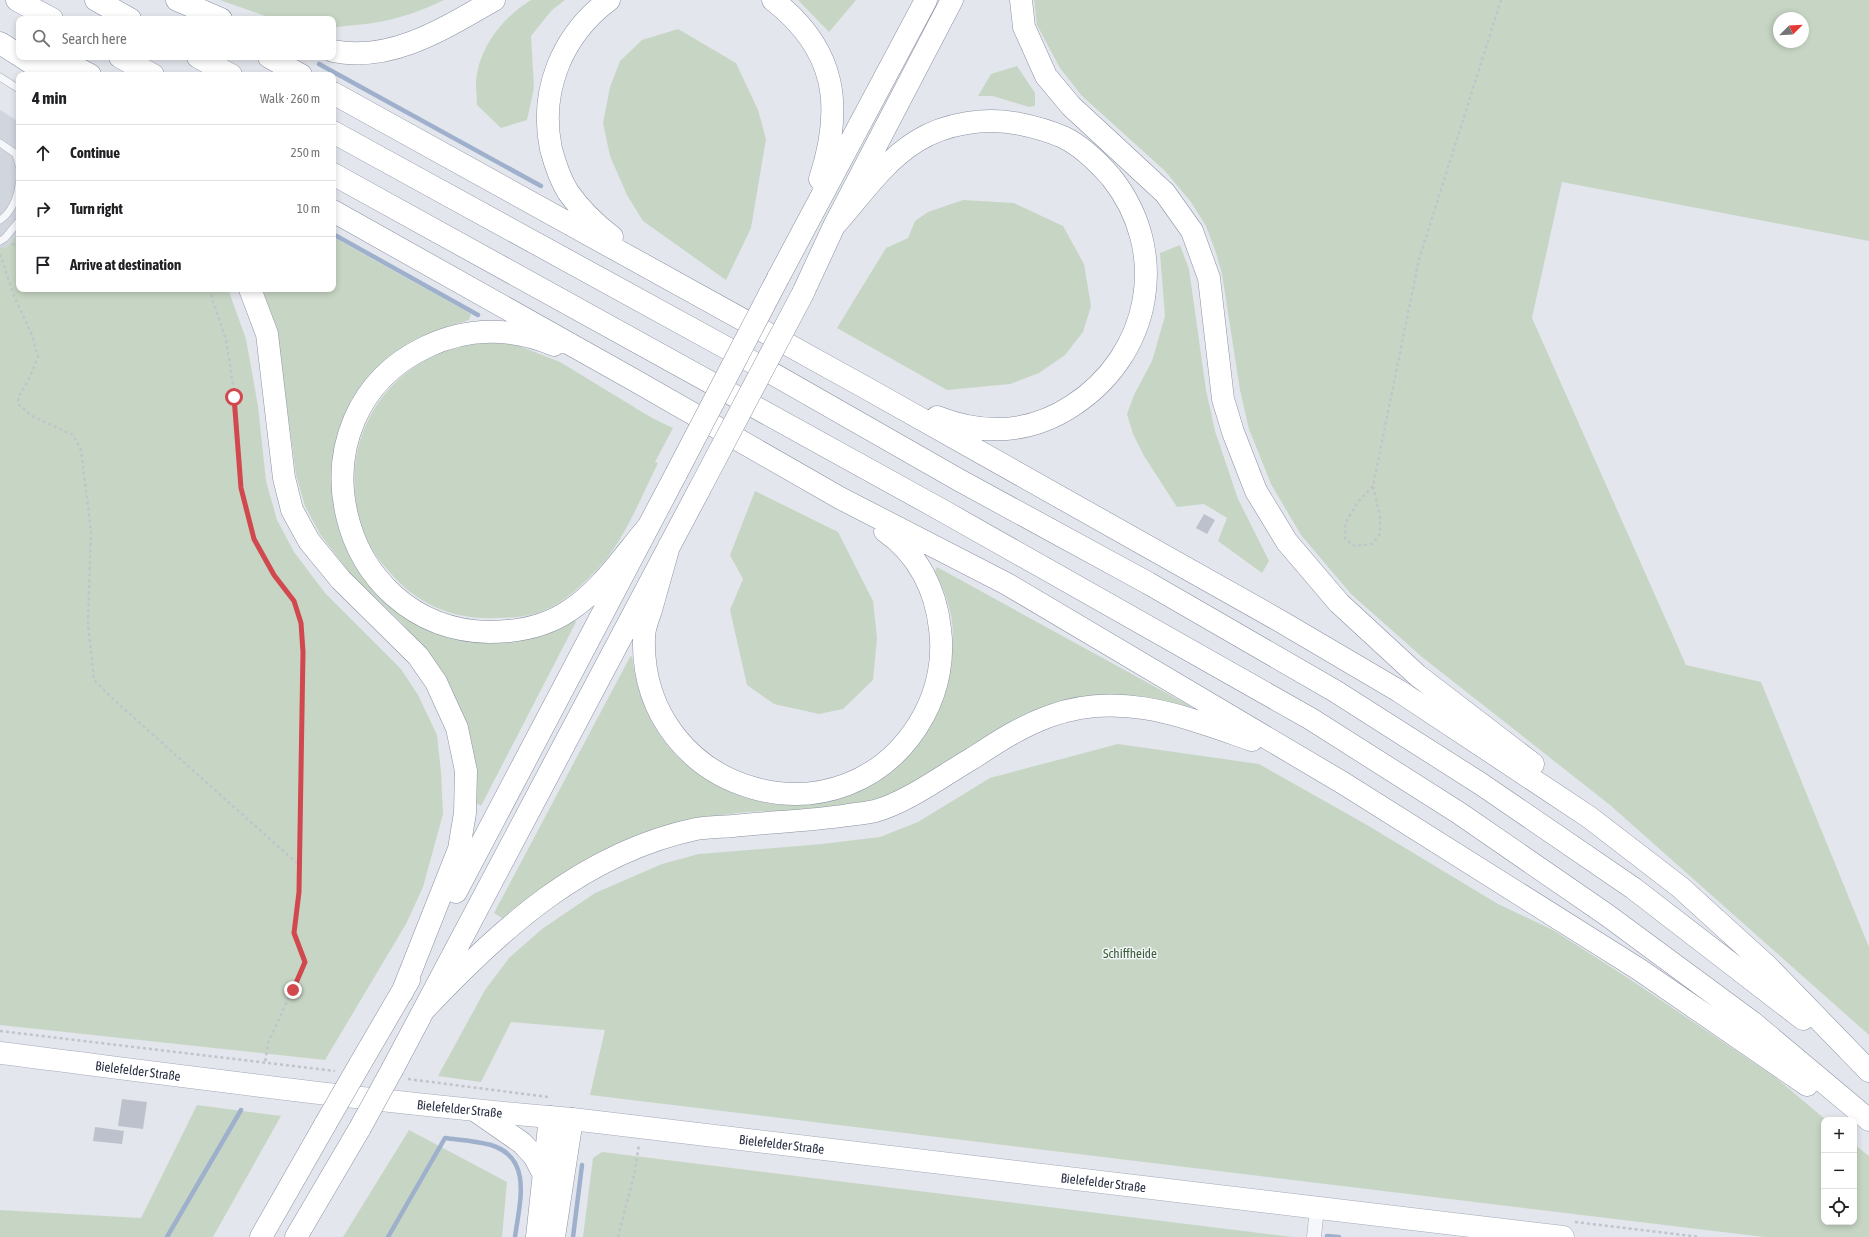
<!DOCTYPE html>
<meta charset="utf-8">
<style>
:root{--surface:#fff;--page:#f2f2f2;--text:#202124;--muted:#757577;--line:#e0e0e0}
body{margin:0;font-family:"Asap Condensed",sans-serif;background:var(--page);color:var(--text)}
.controls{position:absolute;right:12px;bottom:12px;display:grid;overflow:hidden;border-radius:8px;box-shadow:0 2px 6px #0003}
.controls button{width:36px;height:36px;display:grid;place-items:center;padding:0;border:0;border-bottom:1px solid var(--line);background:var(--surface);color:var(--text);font:20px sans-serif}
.compass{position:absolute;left:1773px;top:12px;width:36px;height:36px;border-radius:50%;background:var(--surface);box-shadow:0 2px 6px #0003;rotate:66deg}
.stop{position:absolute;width:12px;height:12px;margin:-9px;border:3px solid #d1484e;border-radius:50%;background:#fff}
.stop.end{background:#d1484e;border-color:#fff;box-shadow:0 1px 4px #0008}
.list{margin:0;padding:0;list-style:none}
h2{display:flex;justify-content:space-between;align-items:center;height:52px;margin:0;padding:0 16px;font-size:17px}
h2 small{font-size:13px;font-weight:400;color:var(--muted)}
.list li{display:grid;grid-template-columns:26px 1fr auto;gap:12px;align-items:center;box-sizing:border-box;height:56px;padding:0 16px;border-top:1px solid var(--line)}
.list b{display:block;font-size:15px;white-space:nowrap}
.list em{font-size:13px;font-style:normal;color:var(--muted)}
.icon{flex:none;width:22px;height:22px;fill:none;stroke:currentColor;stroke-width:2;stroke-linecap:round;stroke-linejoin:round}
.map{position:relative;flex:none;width:1869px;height:1237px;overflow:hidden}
.search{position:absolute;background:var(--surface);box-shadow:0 2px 6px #0003;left:16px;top:16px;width:320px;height:44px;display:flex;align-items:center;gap:10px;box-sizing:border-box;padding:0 14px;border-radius:8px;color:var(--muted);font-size:15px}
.panel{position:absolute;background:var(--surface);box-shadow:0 2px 6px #0003;left:16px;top:72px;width:320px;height:220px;border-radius:8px}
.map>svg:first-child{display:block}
</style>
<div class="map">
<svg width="1869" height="1237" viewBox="0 0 1869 1237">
<rect width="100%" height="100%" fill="#e3e6ec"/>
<path fill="#d1d5de" d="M0,110l19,12v110l-13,16h-6z"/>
<path fill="#c7d6c4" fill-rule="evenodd" d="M220,0h224c-21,10 -48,20 -71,23 -14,2 -26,2 -40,5v-9h-59z
M531,0h34l-13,10 -21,26 3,52 -7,32 -26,8 -24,-23c0,-7 -1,-15 -1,-22 2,-35 27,-66 55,-83z
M798,0h58l-27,32z
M1034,0h835v241l-307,-59 -30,136 154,347 75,17 108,265v88l-259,-230 -188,-148 -71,-63 -50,-59 -30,-51 -22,-55 -9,-39 -18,-116 -6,-21 -10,-27 -15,-24 -26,-31 -84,-76 -21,-27 -23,-43zM1779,18h24v24h-24z
M678,29l58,34 22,47 8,29 -15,89 -25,52 -83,-59 -16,-26 -17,-39 -7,-33 7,-36 10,-26 22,-21z
M1017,66l18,27v13l-6,1 -36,-11h-15l13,-22z
M963,200l51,3 49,23 21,38 7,42 -8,26 -18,23 -26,18 -29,11 -63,6 -110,-62 49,-80 22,-10 7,-17 13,-9z
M19,232v57h209l18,50 12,67 8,75 11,39 17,32 31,41 76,76 17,26 19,40 4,37 2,42 -20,73 -17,37 -81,136 -325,-35v-777h6z
M333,237l138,77 -2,6c-29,9 -59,17 -81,39 -16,15 -33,35 -41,55 -25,57 -17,129 28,174 4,5 8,10 12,13 6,5 39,25 45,26 11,2 27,-1 39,-2 34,-2 68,-4 102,-6l3,3 -95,184 -5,-3 -50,-152 -24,-28 -53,-51 -29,-38 -15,-28 -9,-31 -19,-143 -15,-43h71z
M1180,245l9,24 17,121 9,41 23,68 31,62 -7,12 -44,-32 9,-23 -23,-14 -27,3 -33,-51 -11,-22 -6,-20 7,-19 18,-34 13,-45 -5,-63z
M488,343l26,1 46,18 92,56 21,10 -18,34 3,1c-16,32 -34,78 -58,103 -15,17 -34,35 -55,44 -15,7 -34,8 -50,8 -38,2 -74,-12 -100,-40 -13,-14 -26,-29 -32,-47 -32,-91 28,-183 125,-188z
M755,491l83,41 35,69 4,37 -4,42 -30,29 -24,5 -45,-10 -27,-19 -17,-75 13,-31 -13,-24z
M937,567l253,139 -1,3 -105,-10 -180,92c-28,9 -57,16 -86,19 -23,2 -47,0 -70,2 -96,8 -172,45 -246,106l-8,-5 136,-256 2,-1c6,51 29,95 73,122 12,7 24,15 38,19 50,17 104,4 145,-27 7,-5 16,-9 22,-16 21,-23 35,-52 39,-83 3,-19 6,-41 1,-60 -3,-14 -9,-27 -15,-40z
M1118,744l141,20 108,61 131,79 55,26 78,50 144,97 51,43h-2v102h30v-78l15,12v81h-105l-1174,-142 15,-65 -94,-8 -30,60 -43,-6 47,-86 24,-32 33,-29 53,-36 67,-29 37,-10 123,-10 58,-7 38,-15 72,-44z
M197,1105l84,11 -68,121h-213v-27l141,8z
M409,1130l98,52 -5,55h-159z
M602,1152l691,85h-710l10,-79z"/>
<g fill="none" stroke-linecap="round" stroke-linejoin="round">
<path stroke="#9eb0cc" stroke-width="4.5" d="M319,64l222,122
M333,234l145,81
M1327,1236l12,1
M167,1237l74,-127
M388,1237l57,-99c15,2 32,3 46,7 43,13 28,60 24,92
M573,1237l9,-72"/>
</g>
<path fill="#bdc1cc" d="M1204,514l11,6 -8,14 -11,-6z
M122,1099l25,3 -4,27 -25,-3z
M95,1127l29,4 -2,13 -29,-3z"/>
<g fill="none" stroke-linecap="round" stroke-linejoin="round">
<defs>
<path id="lane" d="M0,77l19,12
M0,143l16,11 3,11
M0,220c11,-7 18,-23 19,-36
M0,241l5,-3 14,-17"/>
<path id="street" d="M1314,1237l3,-29"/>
<g id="primary">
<path id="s1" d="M0,1053c191,24 381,50 572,66l991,118"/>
</g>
<path id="highway" d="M17,0l35,19
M96,0l34,19
M177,0l44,19
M609,0c-47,35 -70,91 -58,149 4,15 9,30 17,43 12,17 27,32 44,45
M773,0c63,49 71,106 47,179
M1021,0l3,27 22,49 25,30 94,87 27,38 17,47 14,121 10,33 23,59 31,51 52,61 78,72 116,89
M0,43l19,12
M333,51c58,12 112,-23 161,-51
M22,57l28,18
M56,57l34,18
M120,57l33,18
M198,57l33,18
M269,57l32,18
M333,93l535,296 412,232 119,70 190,126 91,70 87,79 102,105
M333,132l421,231 205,117 189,103 187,108 146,93 152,104 170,131
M333,174l612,338 366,207 148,94 148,102 145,107 117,98
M333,211l301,169 206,118 167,86 336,199 297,187 167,115
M834,226c26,-29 49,-64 83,-85 29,-18 69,-24 103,-17 15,3 29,7 43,13 19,9 34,24 48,40 60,75 40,178 -39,229 -43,28 -89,29 -135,11
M778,278l148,-278
M250,289l17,45 17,144 8,32 17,31 32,39 77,76 18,26 21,46 9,43 -1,42 -6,36 -57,144
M803,293l31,-67 118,-226
M554,345c-42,-18 -87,-18 -128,2 -141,67 -92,282 63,285 28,0 58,-6 81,-22 31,-20 54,-55 78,-83
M669,546c-6,21 -12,43 -18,64 -3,9 -7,18 -7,27 -5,159 204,218 280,78 14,-26 20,-57 16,-86 -4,-39 -22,-75 -55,-98
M456,892l220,-418
M423,1011c77,-82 160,-158 273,-182 12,-2 25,-2 37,-3 38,-4 77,-5 115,-11 9,-1 19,-2 27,-4 31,-8 70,-37 98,-53 24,-16 49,-32 77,-42 70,-26 135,1 202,24
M360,1064l49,-84
M393,1068l306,-578
M476,1111l46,32 12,13 11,21
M261,1237l65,-114
M296,1237l64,-109
M537,1237l13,-120
M554,1237l18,-118"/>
</defs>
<use href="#lane" stroke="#a8acb6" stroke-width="8"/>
<use href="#street" stroke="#a8acb6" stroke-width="15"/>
<use href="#primary" stroke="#a2a9b8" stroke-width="23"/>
<use href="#highway" stroke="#8a91a3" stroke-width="23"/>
<path stroke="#c1c4cb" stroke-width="2.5" stroke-dasharray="3 3" stroke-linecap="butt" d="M12,244l7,2
M0,254l14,42 18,39 6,22 -10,24 -10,16 1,8 13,11 41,19 8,15 10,81 -3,93 6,56 20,20 185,165
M209,289l17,51 9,57 6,91 14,51 19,36 20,26 7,22 2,29 -4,240 -5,41 11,29 -37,81 -3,20
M1373,486l-16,17 -12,21v15l10,7 17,-2 8,-10v-17l-7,-31 46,-227 82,-259
M0,1031l335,40
M408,1079l140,18
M1575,1222l125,15
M618,1237l16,-62 5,-30"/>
<use href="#lane" stroke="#f6f7fa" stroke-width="7"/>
<use href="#street" stroke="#f6f7fa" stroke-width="14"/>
<use href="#primary" stroke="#fff" stroke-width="22"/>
<use href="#highway" stroke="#fff" stroke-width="22"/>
<defs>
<path id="highway-bridge" d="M676,474l102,-196
M699,490l104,-197
M326,1123l34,-59
M360,1128l33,-60"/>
</defs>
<use href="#highway-bridge" stroke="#8a91a3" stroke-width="23" stroke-linecap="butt"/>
<use href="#highway-bridge" stroke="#fff" stroke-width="22"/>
</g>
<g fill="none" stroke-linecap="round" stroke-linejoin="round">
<path stroke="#d1484e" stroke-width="5" d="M234,397l7,91 13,51 20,36 20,26 7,22 2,29 -4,240 -5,41 11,29 -12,28"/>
</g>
<g text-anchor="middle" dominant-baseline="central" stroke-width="3" stroke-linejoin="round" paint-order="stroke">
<g font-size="13" fill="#3b6038" stroke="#f3f5f9">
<text x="1130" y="953">Schiffheide</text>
</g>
<g font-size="13" fill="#2b3144" stroke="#f3f5f9">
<text stroke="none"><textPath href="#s1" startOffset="139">Bielefelder Straße</textPath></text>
<text stroke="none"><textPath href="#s1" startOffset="463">Bielefelder Straße</textPath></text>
<text stroke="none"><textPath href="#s1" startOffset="787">Bielefelder Straße</textPath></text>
<text stroke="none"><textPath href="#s1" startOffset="1111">Bielefelder Straße</textPath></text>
</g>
</g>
</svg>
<div class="controls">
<button>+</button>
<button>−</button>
<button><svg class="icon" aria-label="locate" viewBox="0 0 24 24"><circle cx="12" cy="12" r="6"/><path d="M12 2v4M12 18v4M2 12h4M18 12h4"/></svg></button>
</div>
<svg class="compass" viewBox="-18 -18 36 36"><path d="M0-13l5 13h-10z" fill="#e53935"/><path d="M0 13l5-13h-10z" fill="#757577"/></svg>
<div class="stop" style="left:234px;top:397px"></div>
<div class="stop end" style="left:293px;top:990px"></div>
<div class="search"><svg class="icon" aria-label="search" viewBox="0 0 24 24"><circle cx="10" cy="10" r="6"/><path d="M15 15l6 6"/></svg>Search here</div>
<section class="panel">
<h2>4 min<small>Walk · 260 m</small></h2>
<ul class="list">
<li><svg class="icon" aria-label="ahead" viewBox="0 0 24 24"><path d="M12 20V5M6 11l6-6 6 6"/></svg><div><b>Continue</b></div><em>250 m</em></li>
<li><svg class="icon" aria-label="right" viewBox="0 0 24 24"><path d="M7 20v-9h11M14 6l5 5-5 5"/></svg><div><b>Turn right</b></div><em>10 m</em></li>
<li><svg class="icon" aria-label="arrive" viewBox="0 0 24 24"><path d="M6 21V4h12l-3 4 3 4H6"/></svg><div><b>Arrive at destination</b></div></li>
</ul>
</section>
</div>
